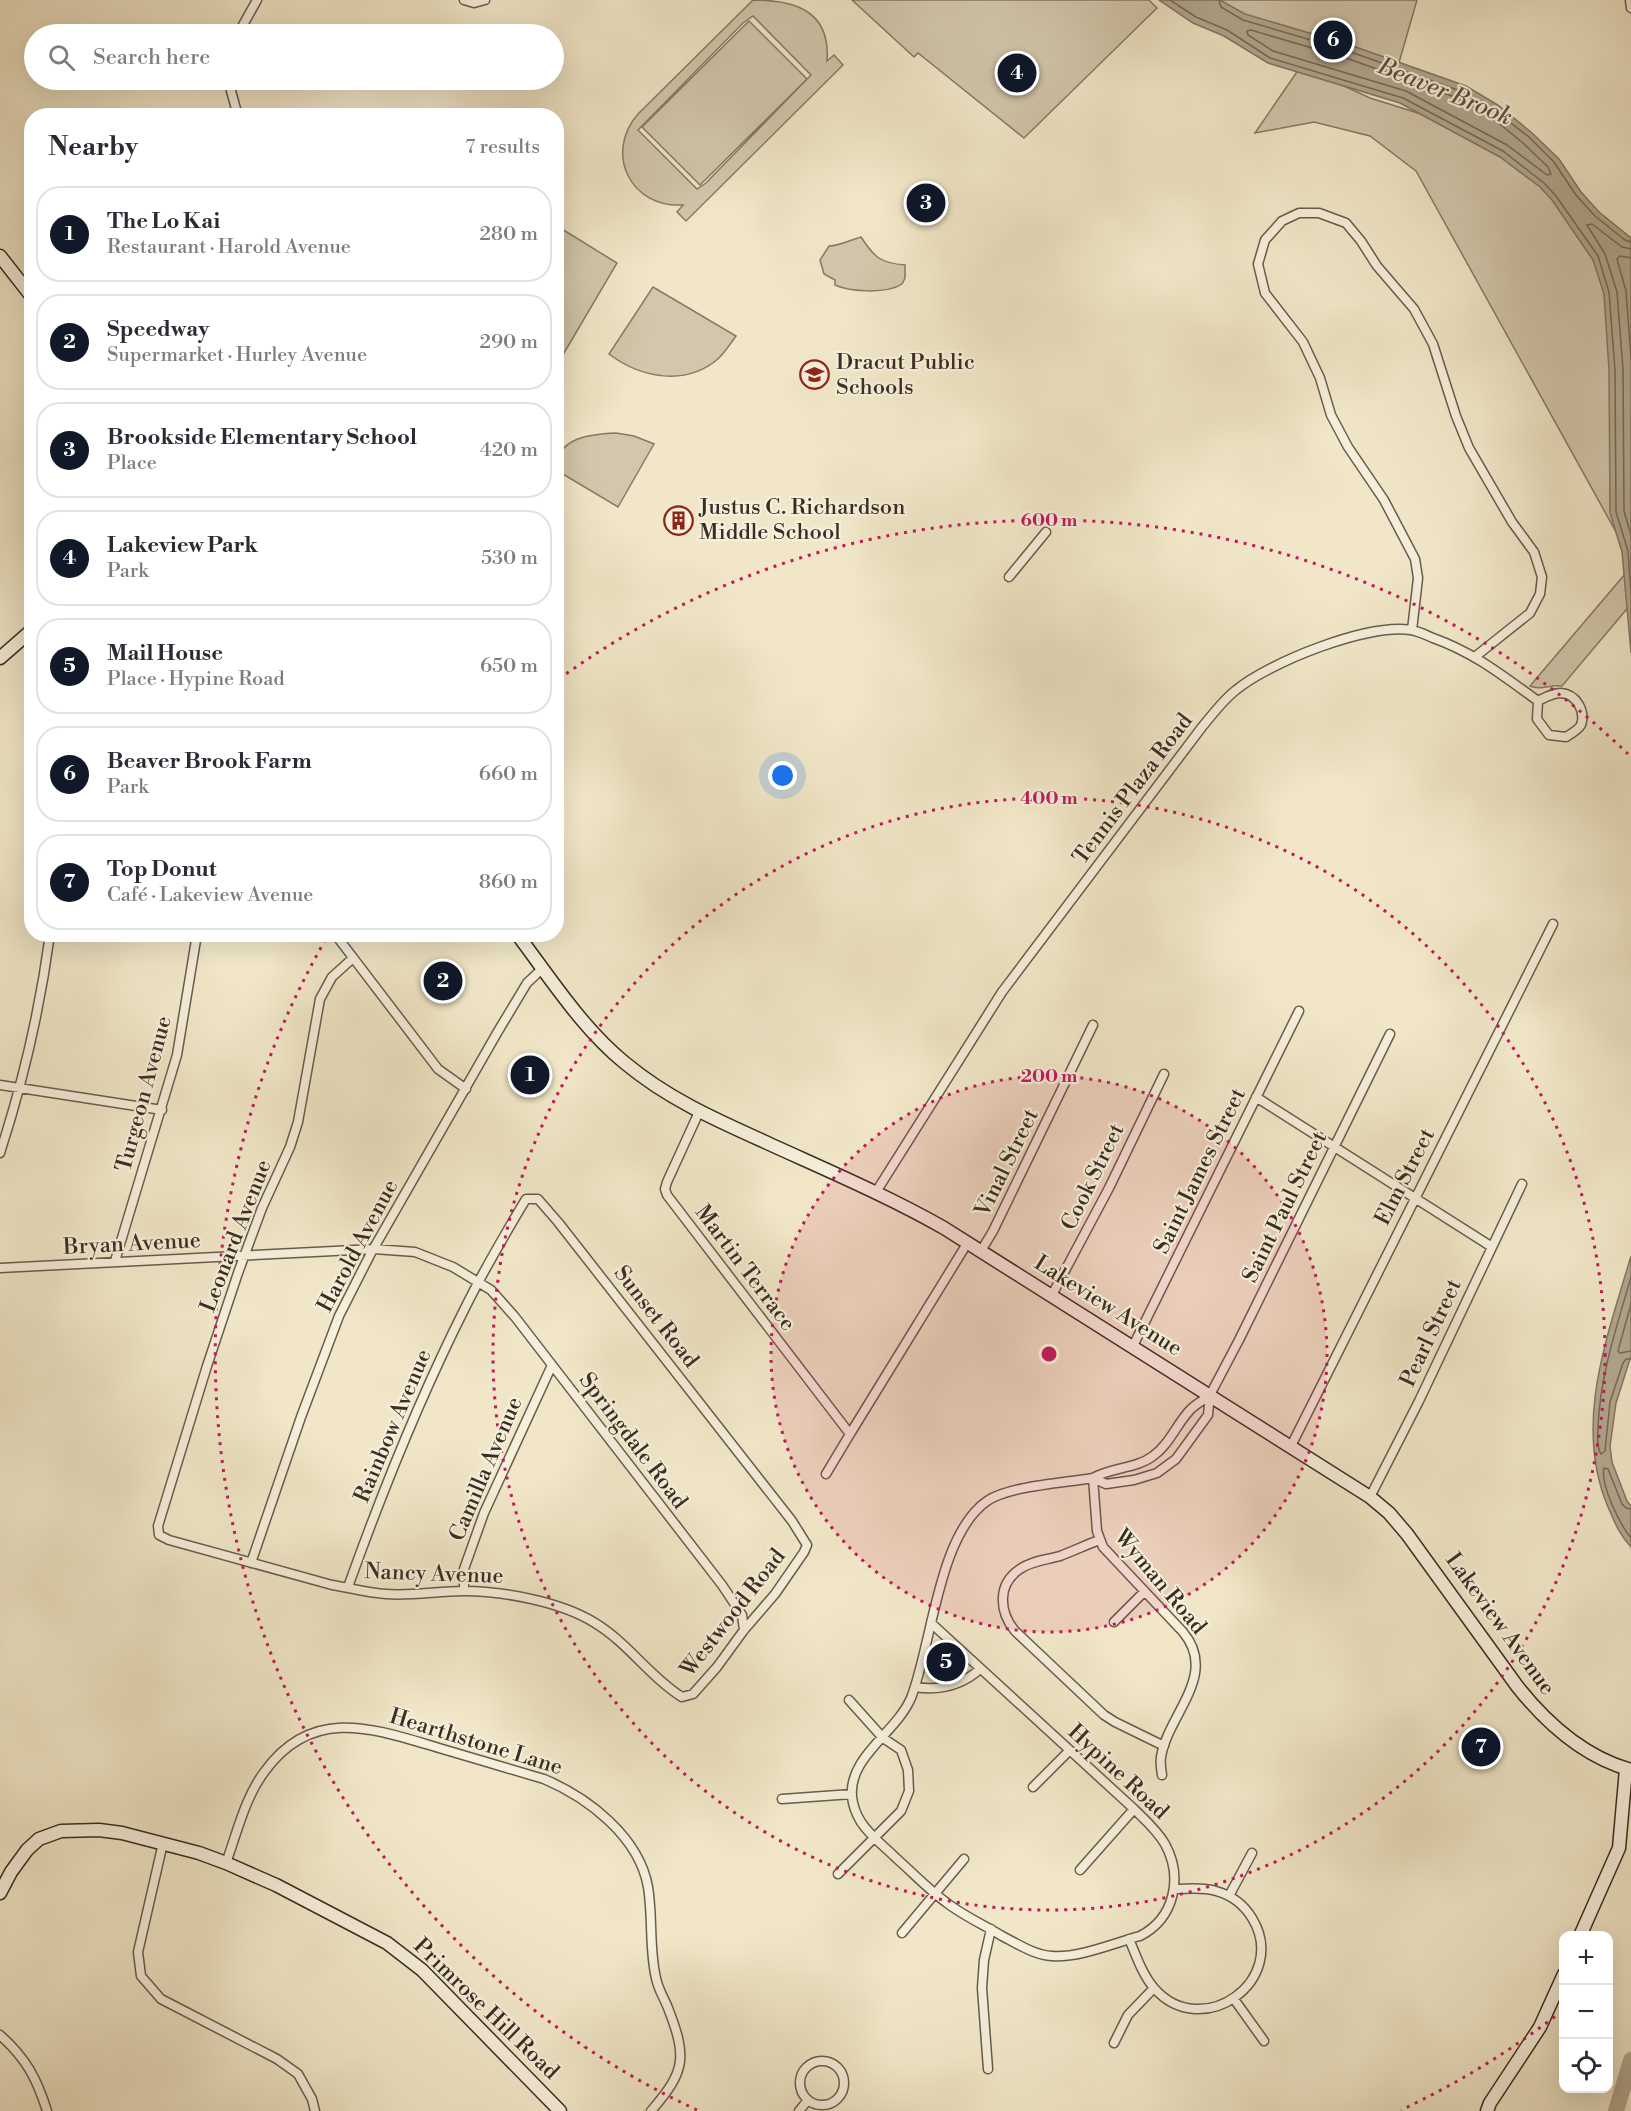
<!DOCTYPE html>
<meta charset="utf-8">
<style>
:root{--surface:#fff;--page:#f7f7f7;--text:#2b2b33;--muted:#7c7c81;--line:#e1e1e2;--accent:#111827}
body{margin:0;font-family:"Libre Bodoni",serif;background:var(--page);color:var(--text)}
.controls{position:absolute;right:18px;bottom:18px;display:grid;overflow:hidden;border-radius:12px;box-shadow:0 6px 24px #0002}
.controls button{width:54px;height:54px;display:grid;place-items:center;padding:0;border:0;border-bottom:2px solid var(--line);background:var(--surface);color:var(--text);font:30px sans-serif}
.you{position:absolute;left:783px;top:776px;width:21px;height:21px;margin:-15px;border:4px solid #fff;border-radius:50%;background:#1a73e8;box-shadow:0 0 0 9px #1a73e833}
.badge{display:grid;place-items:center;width:39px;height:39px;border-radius:50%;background:var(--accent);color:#fff;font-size:20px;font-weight:700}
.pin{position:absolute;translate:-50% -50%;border:3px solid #fff;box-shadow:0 2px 6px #0006}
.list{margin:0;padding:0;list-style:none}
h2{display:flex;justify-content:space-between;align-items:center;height:78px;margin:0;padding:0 24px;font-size:26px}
h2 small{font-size:20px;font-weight:400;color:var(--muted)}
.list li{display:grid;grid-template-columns:39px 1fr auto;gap:18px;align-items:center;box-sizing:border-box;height:96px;margin:0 12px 12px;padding:0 12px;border:2px solid var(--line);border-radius:24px}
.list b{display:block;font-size:22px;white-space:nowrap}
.list p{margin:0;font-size:20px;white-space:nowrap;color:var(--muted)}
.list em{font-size:20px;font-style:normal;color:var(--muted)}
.icon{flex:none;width:33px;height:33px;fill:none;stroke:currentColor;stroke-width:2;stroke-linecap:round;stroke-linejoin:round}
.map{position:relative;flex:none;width:1631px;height:2111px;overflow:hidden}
.search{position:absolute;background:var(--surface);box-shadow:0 6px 24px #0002;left:24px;top:24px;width:540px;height:66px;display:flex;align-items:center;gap:15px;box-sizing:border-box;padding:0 21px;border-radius:33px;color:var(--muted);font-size:22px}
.panel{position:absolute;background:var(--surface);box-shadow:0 6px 24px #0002;left:24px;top:108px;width:540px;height:834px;border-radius:24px}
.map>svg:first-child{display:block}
</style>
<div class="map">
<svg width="1631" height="2111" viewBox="0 0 1631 2111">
<rect width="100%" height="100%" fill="#f1e7c8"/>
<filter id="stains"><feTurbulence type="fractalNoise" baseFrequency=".00333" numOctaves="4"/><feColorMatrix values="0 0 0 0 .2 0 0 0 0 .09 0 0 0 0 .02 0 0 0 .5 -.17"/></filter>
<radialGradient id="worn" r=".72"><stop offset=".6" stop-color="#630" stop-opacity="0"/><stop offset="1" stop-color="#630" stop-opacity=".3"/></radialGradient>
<path fill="#d2c7ac" stroke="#867a67" stroke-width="1.5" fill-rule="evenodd" d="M753,0c39,0 78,9 74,61l7,-6 9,10 -157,156 -9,-9 6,-7c-53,3 -79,-52 -45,-91zM753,16l58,59 -105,108 -9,6 -59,-59 105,-107z
M852,0h297l8,8 -133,130 -106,-85 -4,4z
M1183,0h234l-27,94z
M749,21l58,58 -107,106 -58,-58z
M1301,66l69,32 118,37 75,61 68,95v268l-215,-388 -46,-35 -56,-14 -59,11z
M557,226l60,37 -60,102z
M861,237c13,20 19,26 44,28v13l-3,6c-15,10 -52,8 -67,1v-5l-11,-6 -4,-14 9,-14c11,0 21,-6 32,-9z
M653,287l83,49c-5,7 -11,16 -17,22 -33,29 -78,20 -110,-4z
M616,433l18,3 20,8 -36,63 -62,-37c0,-33 35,-36 60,-37z
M1631,567v37l-69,82c-11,-2 -22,5 -32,0z"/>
<path fill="#b3a890" stroke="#837764" stroke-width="1.5" d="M1159,0h61l25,14 105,31 116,41 32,19 34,28 27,26 22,33 18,20 32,26v415l-9,-101 -12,-39 -1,-143 -5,-76 -11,-34 -41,-60 -12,-13 -40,-30 -100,-54 -132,-40 -44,-27 -31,-13z
M1631,1256v100l-15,47 -6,43 2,16 15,39 4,5v41c-12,-13 -16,-24 -23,-40 -35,-83 -1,-169 23,-251z"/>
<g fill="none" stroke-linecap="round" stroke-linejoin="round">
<path stroke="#766a59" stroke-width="1.5" d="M1170,0l26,17 31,13 43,28 133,40 100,53 41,32 12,13 42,60 11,36 6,78 1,142 12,39 3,43
M1219,0l2,7 22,13 105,31 115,41 31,18 35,27 25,25 22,33 19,21 30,24 6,2
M1251,30l95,28 114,41 30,17 33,27 25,24 3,7 -4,1 -40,-30 -101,-54 -133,-40 -25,-16 -1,-4z
M1631,249l-9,-2 -30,-23 -5,1 18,29 12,38 6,77 1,142 7,24
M1631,258l-11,-2 -3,3 9,32 5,67
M1631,1277c-14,49 -31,98 -33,150 0,9 -2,19 3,27l4,-3 5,-49 13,-39 3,-4h5
M1631,1304l-13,47 2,2 11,-2
M1631,1509l-5,-1 -4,-4 -14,-35 -4,-1c-4,16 16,57 27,70"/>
<path stroke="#b3a890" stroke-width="16" d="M1616,2111l15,-51"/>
<defs>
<path id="street" d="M464,0l10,3 11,-3
M1630,0l1,8
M238,34l19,-34
M228,80l10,36
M1009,577l37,-45
M1412,630l6,-52 -3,-19 -31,-59 -36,-53 -17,-32 -11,-37 -17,-36 -38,-49 -7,-29 7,-24 17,-19 17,-8h20l27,10 15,18 16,25 37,43 19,35 23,72 13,32 43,74 22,30 8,25 -2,17 -10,19 -54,43
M335,934l103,135 28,20
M0,1085l162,25
M1256,1097l236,150
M699,1112l-32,70 -2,7 2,6 183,239 118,-192
M0,1153c23,-71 40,-144 50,-219
M876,1192l126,-200 200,-265c11,-13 21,-27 34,-37 34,-28 132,-67 175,-60 7,1 15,5 22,8 42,15 70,38 105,63 8,-4 14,-8 23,-8 15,1 25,18 20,32 -3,5 -10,9 -15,12l-17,-2 -12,-16 1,-18
M981,1251l12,-20 100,-206
M115,1261l62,-206 20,-121
M0,1268l374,-19 41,3 38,15 38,23 24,27 207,268 20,30 2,15
M1052,1295l57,-107 55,-114
M1133,1346l166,-335
M1291,1446l262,-522
M826,1474l24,-40
M1093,1478l13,6 28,-4 23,-7 19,-14 32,-44 2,-20 29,-55 151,-306
M1093,1478l4,53 6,16 80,85c36,43 -15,82 -22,125 -1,6 0,12 1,18
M1370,1497l49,-96 103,-217
M1099,1540c-13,5 -26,11 -39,16 -14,4 -29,5 -40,13 -23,15 -21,43 -5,62l89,84 11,7 49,24
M251,1563l50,-146 38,-101 32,-63 126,-220 30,-50 16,-15
M348,1587c34,-95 72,-190 118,-281 18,-36 39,-72 60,-107h12l20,23 234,299 15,24 -3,7 -29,42 -31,36 -27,37 -24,27 -11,3c-32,-20 -54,-54 -87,-74 -33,-21 -92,-32 -131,-32 -26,0 -52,5 -78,3 -18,-1 -36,-6 -54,-9l-163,-45 -10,-5 -1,-9 49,-160 31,-93 24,-65 28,-61 8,-25 22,-123 12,-22 21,-19
M464,1591v-22l20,-56 68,-148
M1114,1622l30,-30
M931,1623l203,186c11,11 23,21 31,35 18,33 10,74 -25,92 -26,7 -61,22 -88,20 -18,-1 -34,-12 -50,-20 -18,-11 -38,-20 -55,-33 -18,-13 -34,-30 -51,-45 -11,-11 -26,-22 -35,-36 -5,-8 -8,-16 -9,-25 -4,-40 44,-64 59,-99 21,-53 27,-163 76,-197 22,-15 77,-18 106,-23 18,-11 43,-9 60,-22 17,-12 24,-33 38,-47 5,-5 13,-9 19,-14
M915,1687c25,4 46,-1 65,-18
M1033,1787l36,-36
M782,1799l70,-5
M163,1843l-25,109 3,24 20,23 116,60 21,15 14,25 3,12
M226,1863c11,-30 19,-66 39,-92 48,-66 110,-42 174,-23 35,10 70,21 105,31 45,19 95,58 104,108 5,30 1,62 8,91 2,11 8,20 12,30 19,49 18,63 -17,103
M1080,1870l54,-61
M838,1874l63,-63 8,-20 -1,-21 -7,-20 -18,-12 -34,-38
M1229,1896l23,-43
M902,1933l62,-74
M1129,1939c7,16 13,35 25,49 48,55 136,-8 98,-70 -8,-13 -21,-23 -36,-27 -13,-4 -28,-2 -41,-2
M1234,1999l30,42
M0,2035c26,23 37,44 47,76
M1114,2043l14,-28 26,-27
M800 2083a22 22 0 1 1 44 0a22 22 0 1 1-44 0Z
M988,2069l-6,-81 2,-28 7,-31
M799,2111l9,-11"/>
<path id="secondary" d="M0,256l32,41
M0,658l32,-28
M517,934c34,45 65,94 108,129 42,35 89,56 138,78 61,28 123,54 181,87l426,269 19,16 18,21 110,152c30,38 67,71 114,84
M0,1893l11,-21 16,-22 12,-11 22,-8 38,-1 23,3 77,20 27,10 50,22 111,58 35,27 138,141
M1580,1936l39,-88 7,-79
M1487,2111l3,-8 50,-76 24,-53"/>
</defs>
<use href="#street" stroke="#685c4c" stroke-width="11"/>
<use href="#secondary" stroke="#3a2d22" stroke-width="15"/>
<use href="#street" stroke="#f6efdb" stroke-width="8"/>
<use href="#secondary" stroke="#f6efdb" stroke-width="12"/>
</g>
<circle cx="1049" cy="1354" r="278" fill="#c2185b" fill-opacity=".12"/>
<g fill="none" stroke="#c2185b" stroke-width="3" stroke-dasharray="3 6">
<circle cx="1049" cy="1354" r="278"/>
<circle cx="1049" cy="1354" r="556"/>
<path d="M1562 2011A834 834 0 0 1 1401 2110M697 2110A834 834 0 0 1 327 937M559 679A834 834 0 0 1 1628 754"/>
</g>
<defs>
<symbol id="school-ring" viewBox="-11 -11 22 22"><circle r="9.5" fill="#f6efdb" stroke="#8f2418" stroke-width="1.5"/><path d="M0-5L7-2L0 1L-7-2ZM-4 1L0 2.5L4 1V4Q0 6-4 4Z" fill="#8f2418"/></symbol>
<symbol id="building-ring" viewBox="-11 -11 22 22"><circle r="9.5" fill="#f6efdb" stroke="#8f2418" stroke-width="1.5"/><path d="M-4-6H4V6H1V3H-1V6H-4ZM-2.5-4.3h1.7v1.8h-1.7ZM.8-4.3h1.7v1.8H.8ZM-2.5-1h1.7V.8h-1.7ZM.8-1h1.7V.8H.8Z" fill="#8f2418"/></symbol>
</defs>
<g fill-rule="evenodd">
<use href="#school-ring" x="798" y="358" width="33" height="33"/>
<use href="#building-ring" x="662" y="504" width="33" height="33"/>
</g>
<g text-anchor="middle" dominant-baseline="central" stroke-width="4.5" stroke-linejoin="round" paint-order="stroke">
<g font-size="22" fill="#3a2d22" stroke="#f6efdb" text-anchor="start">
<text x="836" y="362">Dracut Public<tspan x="836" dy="25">Schools</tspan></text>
<text x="699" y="507">Justus C. Richardson<tspan x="699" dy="25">Middle School</tspan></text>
</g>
<g font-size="22" fill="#3a2d22" stroke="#f6efdb">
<text transform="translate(1133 789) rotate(-53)">Tennis Plaza Road</text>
<text transform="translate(144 1094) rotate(-75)">Turgeon Avenue</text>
<text transform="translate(1007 1163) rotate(-64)">Vinal Street</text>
<text transform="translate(1200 1171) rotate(-64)">Saint James Street</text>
<text transform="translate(1093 1177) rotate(-64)">Cook Street</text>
<text transform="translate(1405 1177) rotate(-63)">Elm Street</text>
<text transform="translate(1285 1207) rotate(-64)">Saint Paul Street</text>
<text transform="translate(236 1236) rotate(-69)">Leonard Avenue</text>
<text transform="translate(132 1244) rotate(-3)">Bryan Avenue</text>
<text transform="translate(358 1246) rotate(-62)">Harold Avenue</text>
<text transform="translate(745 1268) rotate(53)">Martin Terrace</text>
<text transform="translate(1108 1306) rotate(32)">Lakeview Avenue</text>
<text transform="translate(656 1317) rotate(52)">Sunset Road</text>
<text transform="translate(1431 1333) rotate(-65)">Pearl Street</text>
<text transform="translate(393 1426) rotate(-67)">Rainbow Avenue</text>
<text transform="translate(633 1441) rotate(53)">Springdale Road</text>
<text transform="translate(486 1469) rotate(-67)">Camilla Avenue</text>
<text transform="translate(434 1574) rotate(2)">Nancy Avenue</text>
<text transform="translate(1160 1582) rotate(50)">Wyman Road</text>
<text transform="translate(733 1613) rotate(-52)">Westwood Road</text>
<text transform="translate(1500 1624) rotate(54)">Lakeview Avenue</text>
<text transform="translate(476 1742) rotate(17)">Hearthstone Lane</text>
<text transform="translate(1118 1772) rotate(43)">Hypine Road</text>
<text transform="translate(486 2009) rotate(44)">Primrose Hill Road</text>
</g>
<g font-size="24" font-style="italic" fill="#5e5243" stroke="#f6efdb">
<text transform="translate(1445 92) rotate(22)">Beaver Brook</text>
</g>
</g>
<circle cx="1049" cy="1354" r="9" fill="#c2185b" stroke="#f6efdb" stroke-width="3"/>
<g font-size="18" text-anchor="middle" font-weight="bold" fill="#c2185b" stroke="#f6efdb" stroke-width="4.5" stroke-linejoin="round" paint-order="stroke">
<text x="1049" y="526">600 m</text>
<text x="1049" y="804">400 m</text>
<text x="1049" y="1082">200 m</text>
</g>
<rect width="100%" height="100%" filter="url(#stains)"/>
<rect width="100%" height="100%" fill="url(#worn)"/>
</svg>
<div class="controls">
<button>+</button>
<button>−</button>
<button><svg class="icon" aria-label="locate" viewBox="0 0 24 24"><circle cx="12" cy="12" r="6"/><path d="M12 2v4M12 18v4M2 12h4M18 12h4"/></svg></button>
</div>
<div class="you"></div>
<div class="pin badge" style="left:530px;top:1075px">1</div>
<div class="pin badge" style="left:443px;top:981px">2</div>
<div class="pin badge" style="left:926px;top:203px">3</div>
<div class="pin badge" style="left:1017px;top:73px">4</div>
<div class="pin badge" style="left:946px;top:1662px">5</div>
<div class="pin badge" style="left:1333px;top:40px">6</div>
<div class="pin badge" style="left:1481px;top:1747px">7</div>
<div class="search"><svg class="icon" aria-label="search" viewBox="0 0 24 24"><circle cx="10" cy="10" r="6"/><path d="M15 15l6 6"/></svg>Search here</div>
<section class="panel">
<h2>Nearby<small>7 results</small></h2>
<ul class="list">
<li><span class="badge">1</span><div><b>The Lo Kai</b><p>Restaurant · Harold Avenue</p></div><em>280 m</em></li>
<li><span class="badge">2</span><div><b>Speedway</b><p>Supermarket · Hurley Avenue</p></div><em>290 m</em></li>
<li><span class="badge">3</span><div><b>Brookside Elementary School</b><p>Place</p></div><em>420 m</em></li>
<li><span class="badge">4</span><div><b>Lakeview Park</b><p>Park</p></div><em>530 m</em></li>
<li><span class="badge">5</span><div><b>Mail House</b><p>Place · Hypine Road</p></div><em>650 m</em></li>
<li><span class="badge">6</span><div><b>Beaver Brook Farm</b><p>Park</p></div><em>660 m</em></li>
<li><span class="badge">7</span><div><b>Top Donut</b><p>Café · Lakeview Avenue</p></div><em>860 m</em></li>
</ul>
</section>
</div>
